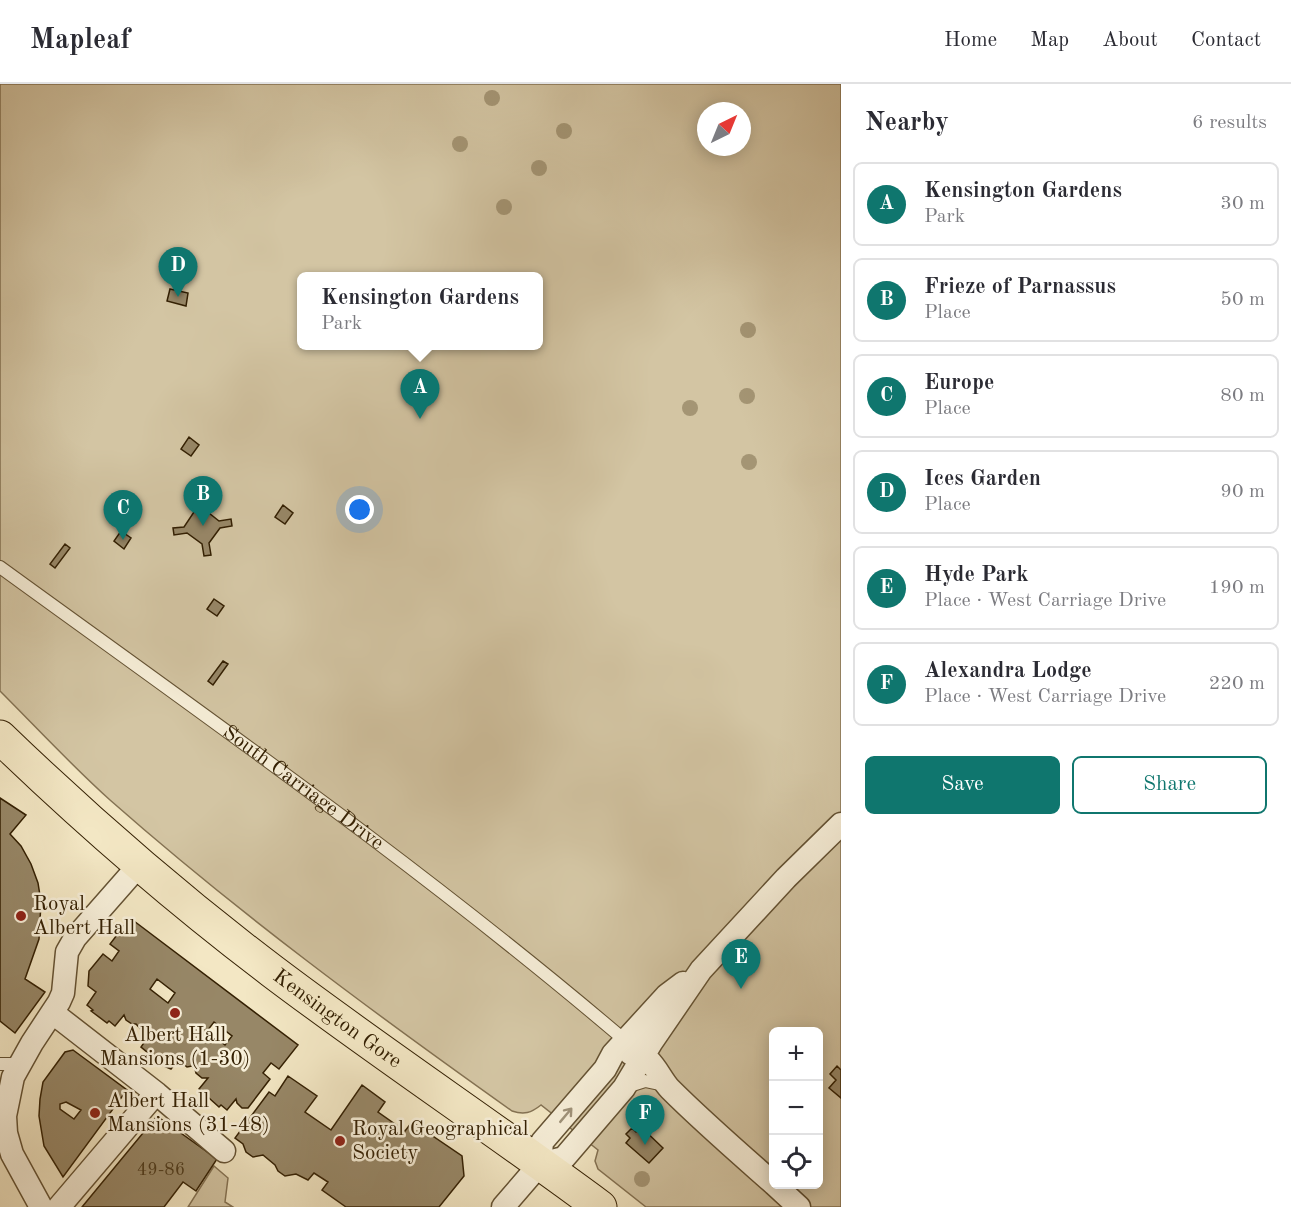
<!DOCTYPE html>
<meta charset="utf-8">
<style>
:root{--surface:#fff;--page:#f7f7f7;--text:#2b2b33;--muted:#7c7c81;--line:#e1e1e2;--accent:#0f766e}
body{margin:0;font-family:"Old Standard TT",serif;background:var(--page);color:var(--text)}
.controls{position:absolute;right:18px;bottom:18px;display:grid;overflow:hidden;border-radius:9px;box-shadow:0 3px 15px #0003}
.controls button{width:54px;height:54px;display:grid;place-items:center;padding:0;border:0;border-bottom:2px solid var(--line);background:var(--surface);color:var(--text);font:30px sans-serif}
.compass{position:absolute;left:697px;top:18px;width:54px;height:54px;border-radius:50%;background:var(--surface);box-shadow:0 3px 15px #0003;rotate:43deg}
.you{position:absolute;left:360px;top:426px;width:21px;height:21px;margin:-15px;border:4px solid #fff;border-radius:50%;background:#1a73e8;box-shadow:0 0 0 9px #1a73e833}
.badge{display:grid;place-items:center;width:39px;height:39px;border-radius:50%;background:var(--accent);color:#fff;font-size:20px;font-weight:700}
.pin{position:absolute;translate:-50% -50px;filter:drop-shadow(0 2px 3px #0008)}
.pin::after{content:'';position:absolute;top:32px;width:21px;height:18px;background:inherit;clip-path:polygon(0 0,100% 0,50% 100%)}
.popup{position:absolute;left:297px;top:188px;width:246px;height:78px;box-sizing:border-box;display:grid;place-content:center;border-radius:9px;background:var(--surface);filter:drop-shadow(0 2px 4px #0005);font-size:20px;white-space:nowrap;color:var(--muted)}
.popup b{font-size:22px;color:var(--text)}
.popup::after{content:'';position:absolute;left:50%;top:100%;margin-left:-12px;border:12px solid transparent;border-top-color:var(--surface)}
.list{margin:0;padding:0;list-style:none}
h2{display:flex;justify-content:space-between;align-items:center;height:78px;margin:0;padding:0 24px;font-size:26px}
h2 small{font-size:20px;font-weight:400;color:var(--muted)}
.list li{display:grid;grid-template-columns:39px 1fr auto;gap:18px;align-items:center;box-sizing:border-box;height:84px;margin:0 12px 12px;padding:0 12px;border:2px solid var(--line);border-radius:9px}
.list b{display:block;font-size:22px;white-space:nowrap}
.list p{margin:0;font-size:20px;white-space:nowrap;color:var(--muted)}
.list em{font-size:20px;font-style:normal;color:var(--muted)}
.actions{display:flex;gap:12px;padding:18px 24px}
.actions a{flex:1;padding:14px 0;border:2px solid var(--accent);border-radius:9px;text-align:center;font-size:21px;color:var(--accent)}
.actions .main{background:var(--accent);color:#fff}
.icon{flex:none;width:33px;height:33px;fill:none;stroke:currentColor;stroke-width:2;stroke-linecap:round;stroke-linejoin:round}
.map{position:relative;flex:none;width:841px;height:1123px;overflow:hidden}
header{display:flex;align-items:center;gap:36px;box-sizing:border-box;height:84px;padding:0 30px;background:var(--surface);border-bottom:2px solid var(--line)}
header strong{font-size:28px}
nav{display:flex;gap:33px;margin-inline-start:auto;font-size:21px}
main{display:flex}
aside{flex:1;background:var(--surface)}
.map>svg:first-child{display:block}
</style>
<header>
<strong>Mapleaf</strong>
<nav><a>Home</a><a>Map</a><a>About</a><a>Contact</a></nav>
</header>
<main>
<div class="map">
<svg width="841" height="1123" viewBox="0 0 841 1123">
<rect width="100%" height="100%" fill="#f3e7c4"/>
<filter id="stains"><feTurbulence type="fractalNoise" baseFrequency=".00333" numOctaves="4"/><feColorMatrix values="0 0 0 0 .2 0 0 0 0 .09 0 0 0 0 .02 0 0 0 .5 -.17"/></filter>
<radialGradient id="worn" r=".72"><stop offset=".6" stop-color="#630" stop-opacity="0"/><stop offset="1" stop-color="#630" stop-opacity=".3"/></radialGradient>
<path fill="#d3c5a3" stroke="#847253" stroke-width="1.5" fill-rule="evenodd" d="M0,0h841v1123h-195l-48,-38 -3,-8 3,-11 -57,-45c-10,8 -17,10 -29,6 -138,-98 -275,-199 -402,-311 -38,-34 -74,-73 -110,-109zM706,27h36v36h-36zM302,192h236v70h-236zM774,948h44v152h-44z
M214,1082l14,12 -3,24 8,5h-45z"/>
<path fill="#978767" stroke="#342003" stroke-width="1.5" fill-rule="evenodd" d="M170,205l18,4 -2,13 -19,-5z
M189,353l10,8 -8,11 -10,-7z
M202,414l2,11 15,12 12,-2 1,7 -12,2 -11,15 2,12 -7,1 -2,-12 -15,-11 -13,2 -1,-7 11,-1 12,-18 -1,-10z
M283,421l10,8 -8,11 -10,-7z
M121,447l10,7 -7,11 -10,-8z
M65,460l5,4 -15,20 -5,-4z
M214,515l10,7 -7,10 -10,-7z
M223,577l5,3 -15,21 -5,-4z
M0,714l26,17 -16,19 11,12 10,18 7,19 3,19 -2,37 -14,40 20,13 -30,41 -15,-12z
M130,834l168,127 -19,24 -8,-6 -8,10 7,6 -22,29h-6l-5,-5 -1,-4 -9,11 -6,-5 -2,2 -20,-18 9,-11h-6l-6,-5 -1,-4 -3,-3 -5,1 -6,-5 -1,-5 -9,12 -7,-3 -23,-19 9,-13 -4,1 -10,-11h-4l-6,-4 -2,-5 -9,11 -6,-5 -2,2 -16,-12 2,-1 -6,-5 9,-13 -8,-6 1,-15 14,-17 9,7 7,-10 -9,-7zM157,895l18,14 -7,10 -18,-14zM214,938l18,14 -7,9 -18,-14z
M73,966l54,40 -64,87 -19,-31 -5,-30 1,-17 3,-17 22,-30zM66,1018l15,8 -7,9 -14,-10v-5z
M837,982l4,4v28l-12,-10 7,-8 -6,-6z
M288,992l29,20 -12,16 26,18 31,-45 23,17 -7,10 27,19 7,-9 50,34 2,20 -25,31h-93l-24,-17 6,-8 -14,-9 -6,7 -12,-6 -11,2 -7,-5 -3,-6 -12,-10 -10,2 -7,-5 -3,-8 -8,-6 34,-46 6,4z
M157,1032l60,43 -21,32 -13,-9 -19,25h-82z
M641,1043l22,21 -14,15 -23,-20 4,-5 -4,-4 6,-6 4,4z"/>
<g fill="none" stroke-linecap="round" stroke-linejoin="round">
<defs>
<g id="lane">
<path id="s1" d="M0,483c212,154 428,305 628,476"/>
<path d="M0,980h20"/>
<path d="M626,1003l19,-6 19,4"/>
</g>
<path id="street" d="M53,929l103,80 68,58
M631,970c20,-3 28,24 39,35 33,33 69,64 104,95
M540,1080l24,-6 60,-70 27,-45 50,-73 85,-92 55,-54
M540,1080l2,-22 63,-73 8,-15 54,-59 16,-12
M774,1100l25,23
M41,1123l-29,-53 -6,-21 -1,-17 8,-39 19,-34 27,-41 4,-9 4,-41 8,-14 65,-74
M59,1123l97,-114
M503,1123l37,-43"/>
<g id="primary">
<path id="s2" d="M0,653c86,83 177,162 272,234 107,81 220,156 328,236"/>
</g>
</defs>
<use href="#lane" stroke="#645233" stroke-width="14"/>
<use href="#street" stroke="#645233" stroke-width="25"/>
<use href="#primary" stroke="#342003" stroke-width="35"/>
<use href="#lane" stroke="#f7efd9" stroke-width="12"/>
<use href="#street" stroke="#f7efd9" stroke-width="22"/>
<use href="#primary" stroke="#f3e7c4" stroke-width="33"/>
</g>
<g fill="#a49574">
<circle cx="492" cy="14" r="8"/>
<circle cx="564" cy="47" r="8"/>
<circle cx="460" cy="60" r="8"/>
<circle cx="539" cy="84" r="8"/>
<circle cx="504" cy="123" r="8"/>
<circle cx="748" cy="246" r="8"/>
<circle cx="747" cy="312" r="8"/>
<circle cx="690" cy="324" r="8"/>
<circle cx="749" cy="378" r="8"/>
<circle cx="642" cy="1095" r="8"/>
</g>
<defs><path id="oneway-shaft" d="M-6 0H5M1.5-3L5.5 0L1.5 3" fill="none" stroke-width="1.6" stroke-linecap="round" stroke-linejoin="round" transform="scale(1.5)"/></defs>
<use stroke="#9f9279" href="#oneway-shaft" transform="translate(566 1031) rotate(-50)"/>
<g fill="#8f2418" stroke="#f7efd9" stroke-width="2">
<circle cx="21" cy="832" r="6"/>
<circle cx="175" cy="929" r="6"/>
<circle cx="95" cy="1029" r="6"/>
<circle cx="340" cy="1057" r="6"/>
</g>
<g text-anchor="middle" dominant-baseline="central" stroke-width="5" stroke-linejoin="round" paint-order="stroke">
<g font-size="18" fill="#4d3a1c">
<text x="161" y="1086">49-86</text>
</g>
<g font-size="21" fill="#342003" stroke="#f7efd9">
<text stroke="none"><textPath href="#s1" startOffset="375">South Carriage Drive</textPath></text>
<text stroke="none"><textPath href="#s2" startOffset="440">Kensington Gore</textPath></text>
</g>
<g font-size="21" fill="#342003" stroke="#f7efd9" text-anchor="start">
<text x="33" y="820">Royal<tspan x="33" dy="24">Albert Hall</tspan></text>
<text x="175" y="951" text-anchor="middle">Albert Hall<tspan x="175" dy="24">Mansions (1-30)</tspan></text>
<text x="107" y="1017">Albert Hall<tspan x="107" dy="24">Mansions (31-48)</tspan></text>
<text x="352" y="1045">Royal Geographical<tspan x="352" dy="24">Society</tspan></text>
</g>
</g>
<rect width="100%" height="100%" filter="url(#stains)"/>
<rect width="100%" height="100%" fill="url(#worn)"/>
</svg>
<div class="controls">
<button>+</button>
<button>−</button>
<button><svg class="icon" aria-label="locate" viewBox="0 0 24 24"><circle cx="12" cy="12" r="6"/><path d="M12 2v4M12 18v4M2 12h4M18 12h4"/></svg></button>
</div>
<svg class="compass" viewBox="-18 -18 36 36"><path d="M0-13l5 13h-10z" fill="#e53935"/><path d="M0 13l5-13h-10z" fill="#7c7c81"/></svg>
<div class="you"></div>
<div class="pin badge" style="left:420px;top:335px">A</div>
<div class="popup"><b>Kensington Gardens</b>Park</div>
<div class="pin badge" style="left:203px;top:442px">B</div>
<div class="pin badge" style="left:123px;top:456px">C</div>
<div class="pin badge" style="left:178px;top:213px">D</div>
<div class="pin badge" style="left:741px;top:905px">E</div>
<div class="pin badge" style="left:645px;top:1061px">F</div>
</div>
<aside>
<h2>Nearby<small>6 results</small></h2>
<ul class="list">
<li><span class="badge">A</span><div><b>Kensington Gardens</b><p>Park</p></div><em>30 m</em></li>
<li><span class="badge">B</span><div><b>Frieze of Parnassus</b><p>Place</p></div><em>50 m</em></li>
<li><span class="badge">C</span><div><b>Europe</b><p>Place</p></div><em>80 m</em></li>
<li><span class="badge">D</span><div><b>Ices Garden</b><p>Place</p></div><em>90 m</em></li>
<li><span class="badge">E</span><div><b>Hyde Park</b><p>Place · West Carriage Drive</p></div><em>190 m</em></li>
<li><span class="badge">F</span><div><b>Alexandra Lodge</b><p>Place · West Carriage Drive</p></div><em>220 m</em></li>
</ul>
<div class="actions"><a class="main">Save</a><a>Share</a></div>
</aside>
</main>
